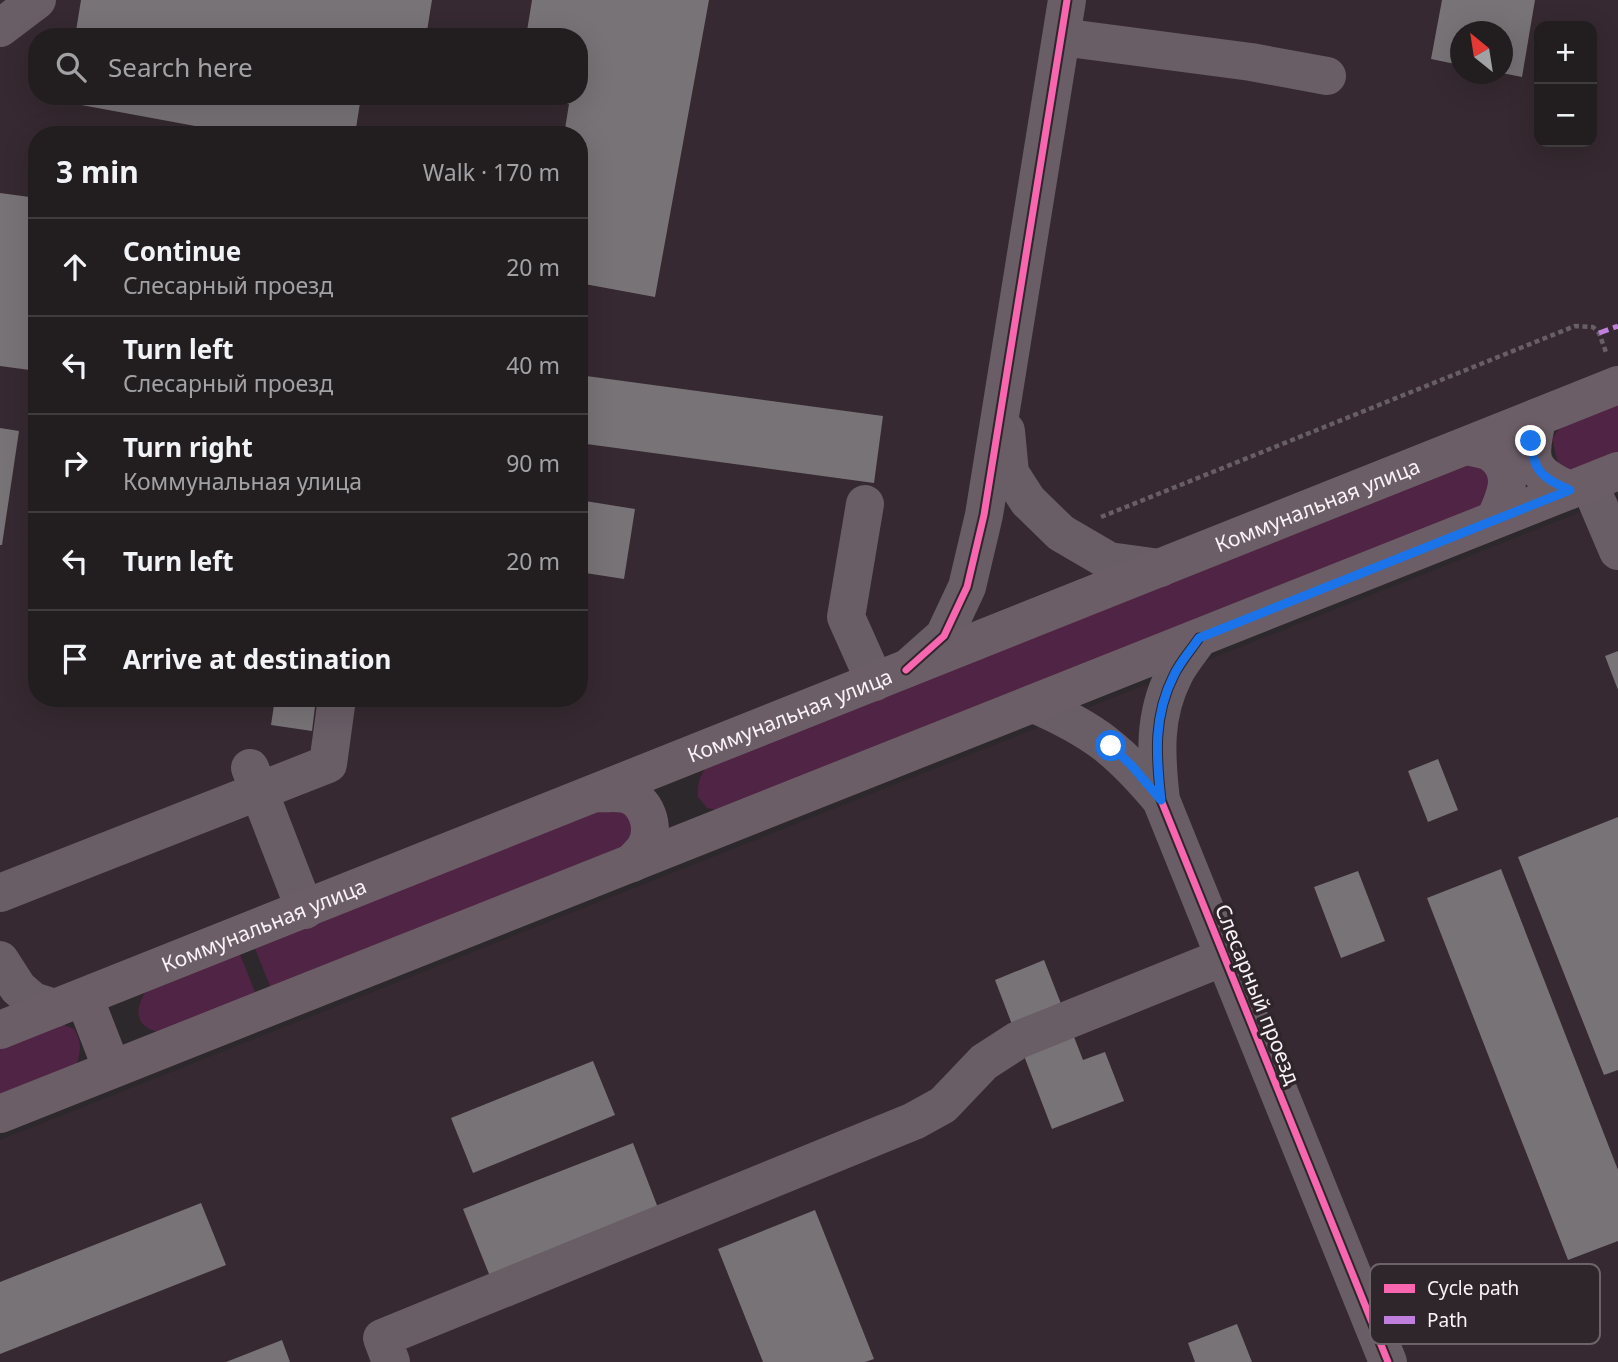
<!DOCTYPE html>
<meta charset="utf-8">
<style>
:root{--surface:#221e20;--page:#2e2b2d;--text:#f1f3f6;--muted:#a2a2a5;--line:#3f3c3e}
body{margin:0;font-family:"Noto Sans",sans-serif;background:var(--page);color:var(--text)}
.controls{position:absolute;right:21px;top:21px;display:grid;overflow:hidden;border-radius:14px;box-shadow:0 7px 28px #0002}
.controls button{width:63px;height:63px;display:grid;place-items:center;padding:0;border:0;border-bottom:2px solid var(--line);background:var(--surface);color:var(--text);font:35px sans-serif}
.compass{position:absolute;left:1450px;top:21px;width:63px;height:63px;border-radius:50%;background:var(--surface);box-shadow:0 7px 28px #0002;rotate:330deg}
.stop{position:absolute;width:21px;height:21px;margin:-16px;border:5px solid #1a73e8;border-radius:50%;background:#fff}
.stop.end{background:#1a73e8;border-color:#fff;box-shadow:0 2px 7px #0008}
.list{margin:0;padding:0;list-style:none}
h2{display:flex;justify-content:space-between;align-items:center;height:91px;margin:0;padding:0 28px;font-size:30px}
h2 small{font-size:23px;font-weight:400;color:var(--muted)}
.list li{display:grid;grid-template-columns:46px 1fr auto;gap:21px;align-items:center;box-sizing:border-box;height:98px;padding:0 28px;border-top:2px solid var(--line)}
.list b{display:block;font-size:26px;white-space:nowrap}
.list p{margin:0;font-size:23px;white-space:nowrap;color:var(--muted)}
.list em{font-size:23px;font-style:normal;color:var(--muted)}
.icon{flex:none;width:38px;height:38px;fill:none;stroke:currentColor;stroke-width:2;stroke-linecap:round;stroke-linejoin:round}
.map{position:relative;flex:none;width:1618px;height:1362px;overflow:hidden}
.search{position:absolute;background:var(--surface);box-shadow:0 7px 28px #0002;left:28px;top:28px;width:560px;height:77px;display:flex;align-items:center;gap:18px;box-sizing:border-box;padding:0 24px;border-radius:28px;color:var(--muted);font-size:26px}
.panel{position:absolute;background:var(--surface);box-shadow:0 7px 28px #0002;left:28px;top:126px;width:560px;height:581px;border-radius:28px}
.map>svg:first-child{display:block}
</style>
<div class="map">
<svg width="1618" height="1362" viewBox="0 0 1618 1362">
<rect width="100%" height="100%" fill="#2d282b"/>
<path fill="#362931" fill-rule="evenodd" d="M0,0h1618v382l-1618,635zM1539,26h53v116h-53zM1460,32h42v42h-42zM37,37h542v59h-542zM37,135h542v563h-542z
M1618,497v865h-1618v-222z"/>
<path fill="#502444" d="M1618,402v57l-46,13 -14,-8 -6,-25 9,-13z
M1478,464l12,13v29l-773,304 -10,-2 -9,-11c-1,-15 2,-23 13,-35l747,-295z
M604,805l25,3 4,37 -361,146 -18,-45z
M239,952l18,45 -98,35c-24,-5 -25,-22 -13,-41z
M59,1023l15,6c8,13 7,22 2,37l-76,33v-53z"/>
<path fill="#787376" d="M81,0h351l-6,37h-351z
M532,0h177l-54,297 -76,-14v-148h-15l5,-31 -36,-6 46,-2v-59h-53z
M1442,0h93l-13,77 -20,-4v-41h-42v33l-29,-6z
M66,96h295l-6,39h-111l-179,-33z
M0,193l37,5v173l-37,-5z
M579,375l304,41 -9,67 -295,-40z
M0,428l19,3 -17,114h-2z
M579,500l56,9 -11,70 -45,-7z
M1618,651v39l-13,-34z
M275,698h41l-4,33 -41,-6z
M1438,759l20,51 -30,12 -20,-51z
M1618,817v253l-14,5 -86,-218z
M1501,869l117,301v71l-50,19 -141,-362z
M1358,871l27,70 -44,17 -27,-71z
M1044,960l39,100 22,-8 19,49 -72,28 -57,-149z
M593,1061l22,54 -142,58 -22,-55z
M633,1143l27,70 -169,66 -28,-70z
M201,1203l25,62 -226,89v-72z
M815,1210l59,149 -9,3h-102l-45,-113z
M1237,1324l15,38h-57l-7,-19z
M282,1340l8,22h-64z"/>
<g fill="none" stroke-linecap="round" stroke-linejoin="round">
<path stroke="#675f64" stroke-width="4.5" stroke-dasharray="5 3.5" stroke-linecap="butt" d="M1101,517l474,-191 18,1 6,6 8,22"/>
<path stroke="#695d66" stroke-width="38" d="M0,28l37,-28
M1061,37l190,25 76,14
M1006,431l4,42 18,28 33,32 48,28 51,7
M1589,483l29,68
M865,504l-19,113 29,65
M1199,638c-8,12 -19,24 -25,37 -21,41 -18,81 -13,125l227,562
M908,668l36,-32 23,-49 17,-72 83,-515
M1034,704c60,26 85,46 127,96
M250,768l55,142
M0,893l328,-129 9,-66
M0,960l18,28 15,13 22,7
M391,1362l-9,-24 532,-217 29,-16 41,-43 34,-22 206,-83"/>
<g stroke="#6c5e67" stroke-width="38">
<path d="M1538,417c-11,42 -10,55 32,73"/>
<path d="M1467,446c7,2 19,3 26,8 24,18 12,44 2,65"/>
<path d="M596,793c9,1 20,-1 29,1 21,5 31,33 21,52 -3,6 -10,12 -14,17"/>
<path d="M84,997l28,72"/>
<path id="s1" d="M0,1030l1618,-645"/>
<path d="M0,1114l1618,-643"/>
</g>
<path stroke="#c07fdc" stroke-width="5" stroke-dasharray="10 5" stroke-linecap="butt" d="M1599,333l19,-7"/>
<defs>
<path id="cycleway" d="M1199,638c-8,12 -19,24 -25,37 -21,41 -18,81 -13,125l227,562
M906,670l38,-34 23,-49 17,-72 83,-515"/>
</defs>
<use href="#cycleway" stroke="#2f262b" stroke-width="11"/>
<use href="#cycleway" stroke="#f766af" stroke-width="7"/>
</g>
<g fill="none" stroke-linecap="round" stroke-linejoin="round">
<path stroke="#1a73e8" stroke-width="9" d="M1111,746l21,20 29,34c-5,-44 -8,-84 13,-125 6,-13 17,-25 25,-37l371,-148c-27,-12 -37,-18 -39,-49"/>
</g>
<g text-anchor="middle" dominant-baseline="central" stroke-width="7" stroke-linejoin="round" paint-order="stroke">
<g font-size="21" fill="#f9f2f6" stroke="#2f262b">
<text stroke="none"><textPath href="#s1" startOffset="1418">Коммунальная улица</textPath></text>
<text stroke="none"><textPath href="#s1" startOffset="850">Коммунальная улица</textPath></text>
<text stroke="none"><textPath href="#s1" startOffset="284">Коммунальная улица</textPath></text>
<text transform="translate(1258 994) rotate(68)">Слесарный проезд</text>
</g>
</g>
<rect x="1370" y="1264" width="230" height="80" rx="10" fill="#2f262b" stroke="#6c6368" stroke-width="2"/>
<rect x="1384" y="1284" width="31" height="9" fill="#f766af"/>
<rect x="1384" y="1316" width="31" height="8" fill="#c07fdc"/>
<g font-size="19" fill="#f9f2f6">
<text x="1427" y="1295">Cycle path</text>
<text x="1427" y="1327">Path</text>
</g>
</svg>
<div class="controls">
<button>+</button>
<button>−</button>
</div>
<svg class="compass" viewBox="-18 -18 36 36"><path d="M0-13l5 13h-10z" fill="#e53935"/><path d="M0 13l5-13h-10z" fill="#a2a2a5"/></svg>
<div class="stop" style="left:1111px;top:746px"></div>
<div class="stop end" style="left:1531px;top:441px"></div>
<div class="search"><svg class="icon" aria-label="search" viewBox="0 0 24 24"><circle cx="10" cy="10" r="6"/><path d="M15 15l6 6"/></svg>Search here</div>
<section class="panel">
<h2>3 min<small>Walk · 170 m</small></h2>
<ul class="list">
<li><svg class="icon" aria-label="ahead" viewBox="0 0 24 24"><path d="M12 20V5M6 11l6-6 6 6"/></svg><div><b>Continue</b><p>Слесарный проезд</p></div><em>20 m</em></li>
<li><svg class="icon" aria-label="left" viewBox="0 0 24 24"><path d="M17 20v-9H6M10 6l-5 5 5 5"/></svg><div><b>Turn left</b><p>Слесарный проезд</p></div><em>40 m</em></li>
<li><svg class="icon" aria-label="right" viewBox="0 0 24 24"><path d="M7 20v-9h11M14 6l5 5-5 5"/></svg><div><b>Turn right</b><p>Коммунальная улица</p></div><em>90 m</em></li>
<li><svg class="icon" aria-label="left" viewBox="0 0 24 24"><path d="M17 20v-9H6M10 6l-5 5 5 5"/></svg><div><b>Turn left</b></div><em>20 m</em></li>
<li><svg class="icon" aria-label="arrive" viewBox="0 0 24 24"><path d="M6 21V4h12l-3 4 3 4H6"/></svg><div><b>Arrive at destination</b></div></li>
</ul>
</section>
</div>
